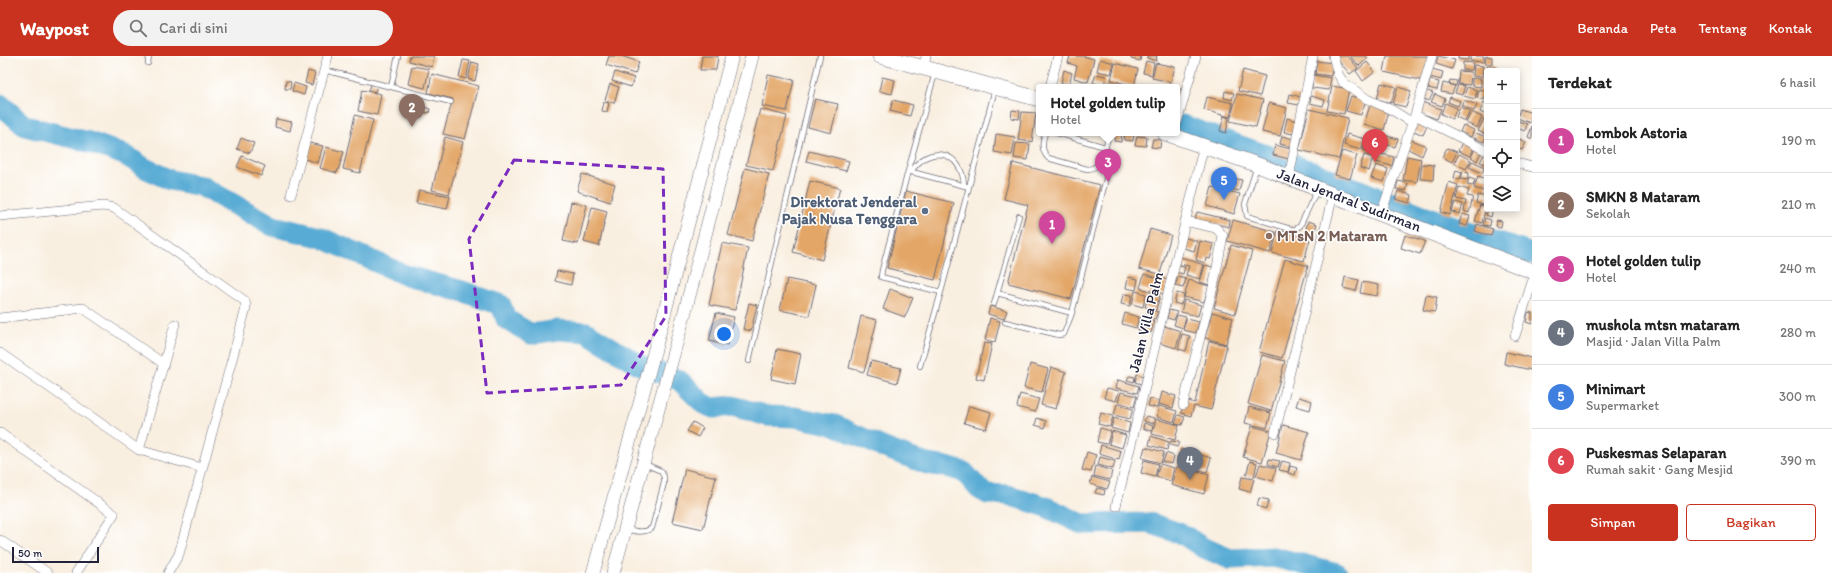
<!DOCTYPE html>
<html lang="id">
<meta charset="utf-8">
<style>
:root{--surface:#fff;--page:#f2f2f2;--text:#222;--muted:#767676;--line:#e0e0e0;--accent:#c8321e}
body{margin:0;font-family:Itim,sans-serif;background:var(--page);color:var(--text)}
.controls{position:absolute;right:12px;top:12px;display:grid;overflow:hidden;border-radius:4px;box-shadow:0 2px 10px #0003}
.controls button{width:36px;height:36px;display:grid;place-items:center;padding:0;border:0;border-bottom:1px solid var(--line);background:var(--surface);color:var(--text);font:20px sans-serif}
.scale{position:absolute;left:12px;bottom:10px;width:87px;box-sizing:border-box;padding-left:4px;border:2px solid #22223b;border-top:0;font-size:11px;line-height:14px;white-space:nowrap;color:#22223b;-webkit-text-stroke:3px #fff;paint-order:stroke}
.you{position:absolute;left:724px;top:278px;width:14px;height:14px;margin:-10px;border:3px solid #fff;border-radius:50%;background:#1a73e8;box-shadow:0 0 0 6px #1a73e833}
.badge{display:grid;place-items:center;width:26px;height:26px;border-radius:50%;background:var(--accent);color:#fff;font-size:13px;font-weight:700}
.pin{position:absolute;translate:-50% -33px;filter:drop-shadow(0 1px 2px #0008)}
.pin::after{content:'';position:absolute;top:21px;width:14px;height:12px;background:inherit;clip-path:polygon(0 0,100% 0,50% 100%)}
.popup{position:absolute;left:1036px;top:28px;width:144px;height:52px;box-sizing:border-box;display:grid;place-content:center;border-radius:4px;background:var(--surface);filter:drop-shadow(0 1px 3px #0005);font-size:13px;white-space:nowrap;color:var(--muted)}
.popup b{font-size:15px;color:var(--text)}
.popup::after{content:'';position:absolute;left:50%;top:100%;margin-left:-8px;border:8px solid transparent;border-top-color:var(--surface)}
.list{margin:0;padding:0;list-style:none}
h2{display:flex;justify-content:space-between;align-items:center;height:52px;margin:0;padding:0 16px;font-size:17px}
h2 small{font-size:13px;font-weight:400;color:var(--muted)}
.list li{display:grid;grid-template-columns:26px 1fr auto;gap:12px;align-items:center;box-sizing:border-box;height:64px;padding:0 16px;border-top:1px solid var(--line)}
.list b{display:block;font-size:15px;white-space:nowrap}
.list p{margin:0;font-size:13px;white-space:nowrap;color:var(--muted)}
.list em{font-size:13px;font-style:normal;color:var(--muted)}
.actions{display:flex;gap:8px;padding:12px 16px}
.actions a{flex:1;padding:9px 0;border:1px solid var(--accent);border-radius:4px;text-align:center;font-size:14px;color:var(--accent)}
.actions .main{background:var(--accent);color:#fff}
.icon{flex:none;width:22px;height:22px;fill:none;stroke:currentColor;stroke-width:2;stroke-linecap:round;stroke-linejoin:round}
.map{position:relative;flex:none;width:1532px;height:517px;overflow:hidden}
header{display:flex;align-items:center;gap:24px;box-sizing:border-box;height:56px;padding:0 20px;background:var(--accent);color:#fff}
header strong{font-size:19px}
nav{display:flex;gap:22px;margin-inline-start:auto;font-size:14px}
.search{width:280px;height:36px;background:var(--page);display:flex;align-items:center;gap:10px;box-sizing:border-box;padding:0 14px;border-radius:22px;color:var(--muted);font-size:15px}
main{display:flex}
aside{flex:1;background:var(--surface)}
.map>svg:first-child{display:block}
</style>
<header>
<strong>Waypost</strong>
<div class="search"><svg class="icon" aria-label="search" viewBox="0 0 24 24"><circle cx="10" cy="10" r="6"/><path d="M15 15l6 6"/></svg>Cari di sini</div>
<nav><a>Beranda</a><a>Peta</a><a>Tentang</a><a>Kontak</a></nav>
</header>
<main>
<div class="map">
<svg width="1532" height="517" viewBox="0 0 1532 517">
<rect width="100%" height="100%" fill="#fff"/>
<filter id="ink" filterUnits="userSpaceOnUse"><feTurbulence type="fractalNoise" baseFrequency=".025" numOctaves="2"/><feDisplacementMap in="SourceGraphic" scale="8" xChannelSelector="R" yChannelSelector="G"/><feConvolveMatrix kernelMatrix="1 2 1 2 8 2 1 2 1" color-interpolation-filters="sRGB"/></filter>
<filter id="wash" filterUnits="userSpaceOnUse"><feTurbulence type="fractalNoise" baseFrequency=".012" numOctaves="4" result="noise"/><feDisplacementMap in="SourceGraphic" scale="16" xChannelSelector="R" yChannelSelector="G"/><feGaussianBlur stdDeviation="0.9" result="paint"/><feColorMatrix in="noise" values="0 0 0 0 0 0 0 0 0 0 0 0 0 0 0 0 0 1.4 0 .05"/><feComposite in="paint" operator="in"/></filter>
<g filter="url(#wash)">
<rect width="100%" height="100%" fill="#f9efe0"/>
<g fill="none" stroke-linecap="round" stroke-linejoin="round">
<path stroke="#59abd4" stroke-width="21" d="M0,48l25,22 64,16 36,13 20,13 25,12 31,6 72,40 47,11 87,39 55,15 39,14 5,14 25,15 27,-4 28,2 54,33 39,15 25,24 9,4 20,-2 34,10 28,1 40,8 47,22 45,17 20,3 17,5 15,17 9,5 20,1 36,11 38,18 68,-1 34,12 18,12 28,12 44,-2 63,16
M1182,69l134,48 107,42 108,39"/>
</g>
<g id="blocks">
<path fill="#e3a666" d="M410,0h24l-2,11 -23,-6z
M609,0h12l18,6 -4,12 -29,-9z
M702,0h16l-2,14h-16z
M1070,0h13l11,3 -6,23 -14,-4 3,-12 -9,-3z
M1131,0h10l-1,5 -9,-2z
M1147,0h10l-1,5 -9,-3z
M1338,0h10l10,12 -8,6 -14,-16z
M1350,0h16l2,2 -9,8z
M1387,0h43l-6,25 -40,-9z
M1438,0l17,4 -3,9 -16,-5z
M1458,0h11l-1,4 -10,-1z
M1471,0h13v6l-14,-1z
M1486,0l6,1v7h-7z
M1100,3l14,4 -3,11 -14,-3z
M463,4l7,1 -4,18 -7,-2z
M1146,5l8,2 -2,12 -9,-2z
M1317,5l16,2 -2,13 -16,-2z
M472,6l7,2 -4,17 -7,-2z
M1367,6l8,10 -12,9 -7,-10z
M1463,6l10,1 -1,7h-9z
M1115,7l23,6 -4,17 -23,-6z
M1156,7l19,4 -4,15 -19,-4z
M1474,9l9,1 -1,11 -9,-1z
M412,10l17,3 -4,19 -17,-4z
M1487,10l9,1v4h-9z
M1432,13l11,3 -2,8 -11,-3z
M1064,14l8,3 -3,12 -8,-2z
M1243,14l22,6 -5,20 -22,-5z
M308,15l7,2 -3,12 -7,-2z
M1459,15l12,1 -1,13 -12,-1z
M615,16l19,6 -3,9 -19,-6z
M432,18l47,12 -14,53 -22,-5 10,-35 -25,-6z
M1096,18l10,2 -2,10 -11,-3z
M768,19l26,5 -7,31 -25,-5z
M1313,19l18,3 -2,12 -17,-2z
M1484,20h3v11l-3,-1z
M882,21l13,3 -3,14 -13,-3z
M1472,22l9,1v8l-9,-1z
M1430,24l9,2 -2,8 -9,-2z
M1450,24l7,1 -1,5 -7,-2z
M286,25l5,1 -1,7h-5z
M1107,26l11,2 -1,3h-12z
M294,27l12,4 -2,8 -12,-4z
M372,27l5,2 -2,7 -6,-2z
M1381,27l15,4 -5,16 -14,-4z
M1443,27l12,3 -3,8 -11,-2z
M610,28l9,3 -5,16 -9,-3z
M1458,29l7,1 -3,9 -7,-2z
M1332,30l17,3 -5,25 -17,-3z
M1398,31l13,4 -5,16 -13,-3z
M1467,31l10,3 -2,9 -11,-3z
M1177,32l6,2 -6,21z
M1479,33l8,2 -3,9 -7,-2z
M362,34l19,4 -4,21 -19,-4z
M1425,34l8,3 -4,8 -7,-3z
M1225,35l9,2 -2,7 -8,-2z
M1237,38l26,6 -7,27 -26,-6z
M1290,38l11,3 -2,8 -11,-2z
M1435,38l10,5 -3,7 -11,-4z
M1311,40l14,4 -2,6 -13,-3z
M1351,40l15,4 -5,15 -15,-4z
M1207,41l26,6 -3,14 -26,-7z
M1450,41l10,4 -2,5 -10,-4z
M815,43l23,5 -7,29 -23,-6z
M893,44l20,5 -3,11 -20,-5z
M1464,44l13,5 -3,6 -13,-6z
M604,46l5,1 -2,9 -5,-1z
M1422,46l19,7 -4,10 -19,-7z
M1484,46l3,2v11l-7,-3z
M1269,47l18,5 -7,28 -18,-4z
M1445,47l12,5 -5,11 -11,-5z
M1370,49l19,6 -5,19 -20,-6z
M424,51l6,2 -1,4 -6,-1z
M1460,51l10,4 -5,10 -9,-4z
M760,53l27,7 -14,55 -27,-6z
M1309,53l39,9 -9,41 -40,-9z
M1520,53l12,4 -2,10 -13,-5z
M1012,54l8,1 -1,8 -8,-1z
M1022,56l14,1 -4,29 -14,-2z
M1471,56l11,5 -5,11 -11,-5z
M355,59l18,5 -13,53 -17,-4z
M1224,60l5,2 -3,15 -6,-2z
M1287,62l9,3 -3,13 -9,-2z
M1484,62l3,1v16l-9,-4z
M276,63l16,3 -2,9 -15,-4z
M1417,63l11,5 -5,11 -11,-5z
M1518,65l9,3 -2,7 -8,-3z
M1463,69l11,5 -3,7 -11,-5z
M1532,70v13l-4,-2z
M1115,77h7l-1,9 -7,-1z
M1125,77h9l-1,8 -9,-1z
M1476,77l10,4 -2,5 -10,-4z
M996,78l19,3 -3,18 -18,-3z
M1347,78l18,5 -4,11 -17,-5z
M1384,79l14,4 -3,8 -13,-4z
M1137,80l10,1 -1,9 -11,-1z
M1282,80l12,3 -2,8 -12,-3z
M445,81l18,5 -14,52 -17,-4z
M241,82l13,5 -4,10 -13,-4z
M1517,82l9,4 -4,8 -5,-2z
M1153,83l8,1 -1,8 -9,-1z
M1410,83l16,7 -4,10 -16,-8z
M1366,84l11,3 -3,10 -11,-3z
M1463,84l12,6 -5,10 -12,-5z
M309,87l14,3 -5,17 -13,-4z
M1016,87l14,1 -2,16 -14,-2z
M1275,89l16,4 -2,10 -16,-4z
M326,91l18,5 -7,21 -17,-5z
M1476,91l6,3 -5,11 -6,-4z
M1447,92l10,4 -5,10 -10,-5z
M809,95l40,10 -3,10 -40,-10z
M1342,95l15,4 -7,24 -15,-4z
M1378,97l16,4 -2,9 -16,-4z
M1485,97l2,1v11l-7,-3z
M1459,98l12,6 -5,9 -12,-6z
M1364,99l9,2 -4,14 -9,-3z
M242,100l23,10 -4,10 -24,-9z
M1407,100l14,3 -4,23 -14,-2z
M1472,105l13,6 -3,6 -13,-6z
M1013,107l87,22 -29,114 -63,-16 20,-78 -24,-6z
M1422,108l12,1 -1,15 -13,-1z
M1376,109l12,4 -4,13 -13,-4z
M745,112l24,6 -17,67 -24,-6z
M1456,114l6,2 -2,8 -6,-2z
M1463,115l6,2 -2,7 -6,-1z
M582,118l33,10 -5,18 -33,-11z
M1478,120l9,3v13l-13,-4z
M1233,122l9,2 -3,11 -9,-2z
M1469,122l6,2 -2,6 -6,-1z
M810,125l30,7 -18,72 -29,-8z
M1398,125l10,2 -2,8 -10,-2z
M1449,126l9,3 -8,30 -9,-3z
M1212,131l28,7 -6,20 -27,-8z
M1459,131l10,3 -2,6 6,1 -4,16 -5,-2 2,-10 -10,-2z
M419,134l31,6 -3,13 -31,-6z
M906,135l48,12 -19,77 -48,-12z
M1398,135l14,4 -2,8 -15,-4z
M1478,139l9,2v9l-11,-3z
M571,146l16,3 -9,39 -15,-3z
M1455,146l8,2 -3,10 -8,-2z
M1480,149l6,2 -4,16 -7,-2z
M592,151l15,4 -8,35 -15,-4z
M1488,153h5l-2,8 -5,-2z
M1197,156l33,8 -1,7 -34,-8z
M1462,158l8,2 -3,10 -8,-2z
M1485,162l6,2 -1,6 -7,-1z
M1233,164l43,12 -6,21 -43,-12z
M1497,164l5,1 -1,6 -6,-1z
M1308,165l9,3 -4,12 -8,-2z
M1477,168l16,5 -2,7 -16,-5z
M1150,173l21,6 -11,39 -21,-5z
M1278,174l32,9 -6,22 -32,-8z
M1405,179l20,6 -5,13 -19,-6z
M1186,182l11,3 -3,10 -11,-3z
M1200,185l14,3 -4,15 -4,-1 -1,5 -9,-3z
M722,187l26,5 -13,62 -26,-5z
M1231,189l21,6 -17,63 -21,-6z
M1181,201l23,8 -4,14 -14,-4 3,-9 -10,-2z
M1285,203l23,7 -26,92 -23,-6z
M1205,209l8,2 -4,18 -9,-3z
M1178,210l7,1 -2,7 -7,-2z
M557,215l16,3 -2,11 -16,-4z
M1144,218l14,4 -4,14 -14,-4z
M1128,221l10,2 -2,11 -10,-2z
M1178,221l8,2 -3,9 -8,-2z
M1345,221l14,3 -3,11 -13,-3z
M1160,222l8,2 -4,14 -8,-2z
M787,223l29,6 -7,31 -29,-6z
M1189,224l20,6 -5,16 -20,-5z
M1362,226l17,3 -2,11 -17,-3z
M890,233l23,9 -8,19 -22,-8z
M1135,235l11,3 -3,13 -11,-3z
M1149,237l11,3 -4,14 -11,-3z
M1177,237l7,2 -3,10 -7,-2z
M1123,238l9,1 -2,11 -9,-2z
M1426,239l11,2 -2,15 -12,-2z
M1184,244l17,5 -3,11 -17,-4z
M749,247l8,2 -6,26 -8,-2z
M990,250l17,5 -3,8 -16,-5z
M1148,253l10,3 -3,7 -9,-2z
M1169,254l8,2 -3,8 -7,-2z
M1212,256l21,6 -7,26 -21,-6z
M1528,256l4,1v11l-6,-2z
M716,257l18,4 -7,28 -18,-4z
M1125,257l14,4 -3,11 -14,-4z
M1177,259l9,2 -3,11 -9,-3z
M861,260l16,4 -13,52 -15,-4z
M1141,261l13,4 -3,12 -13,-3z
M990,262l10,3 -5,21 -10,-2z
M1186,263l13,3 -3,11 -13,-3z
M1164,270l17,5 -5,17 -17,-5z
M1182,278l8,2 -4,15 -8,-2z
M1209,285l18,4 -16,65 -17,-4 -3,10 -10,-3 4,-13 10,3z
M984,287l8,1 -8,36 -8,-2z
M777,293l24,5 -6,30 -24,-5z
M1506,296l26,6 -1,12 -27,-6z
M1262,299l23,6 -14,50 -23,-7z
M871,305l30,7 -4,15 -30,-8z
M1030,308l18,5 -6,23 -18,-4z
M1051,311l15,5 -10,37 -15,-4z
M1137,318l6,2 -2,8 -6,-2z
M1129,320l6,1 -1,5 -7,-2z
M1118,324l21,6 -2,7 -21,-5z
M1107,332l12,3 -3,10 -12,-3z
M1121,336l16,4 -3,11 -16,-5z
M1162,336l14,4 -3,12 -14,-4z
M1020,338l19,5 -4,13 -18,-5z
M1299,341l13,4 -2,9 -14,-4z
M1150,342l9,3 -2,7 -9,-2z
M1117,348l16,5 -3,10 -16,-4z
M969,350l22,6 -5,17 -22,-6z
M1159,350l18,5 -3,11 -17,-5z
M1249,351l22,6 -4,15 -22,-5z
M1101,357l12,3 -3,11 -12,-3z
M1178,359l7,2 -3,8 -7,-1z
M1146,360l8,2 -1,6 -9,-3z
M1037,362l9,3 -1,7 -10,-3z
M1114,362l16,5 -2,10 -17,-5z
M1156,363l23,6 -4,15 -23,-6z
M693,366l10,6 -5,9 -11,-6z
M1144,367l9,3 -1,5 -9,-2z
M1283,369l26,7 -8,28 -25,-7z
M1252,370l19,5 -9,31 -19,-5z
M1100,372l11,3 -4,13 -10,-2z
M1112,375l14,4 -4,13 -13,-4z
M1151,380l18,6 -2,8 -18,-5z
M1171,385l8,1 -2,5 -7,-2z
M1101,389l20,6 -2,9 -20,-6z
M1145,391l19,5 -3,11 -19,-5z
M1181,393l30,9 -4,14 -29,-8z
M1087,396l9,3 -5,17 -9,-2z
M1166,397l8,3 -2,8 -9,-2z
M1100,401l15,4 -2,8 -15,-4z
M1269,403l11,2 -2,6 -10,-3z
M1144,404l14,4 -3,13 -14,-4z
M1250,405l7,2 -3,14 -8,-2z
M1282,405l8,2 -2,9 -9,-2z
M1160,408l14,4 -3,13 -15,-4z
M1260,408l16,4 -3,13 -17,-5z
M1096,410l16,5 -2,9 -16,-4z
M1177,410l32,9 -5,19 -33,-9z
M1290,410l7,2 -2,7 -7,-2z
M685,413l31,8 -13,52 -31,-7z
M1092,421l18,5 -3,7 -17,-5z
M1242,421l12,2 -4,13 -11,-3z
M1097,432l8,2 -1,5 -9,-2z
M1259,442l10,2 -3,9 -9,-3z"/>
</g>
</g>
<g filter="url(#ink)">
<use href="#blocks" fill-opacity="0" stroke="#6d6a75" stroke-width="1"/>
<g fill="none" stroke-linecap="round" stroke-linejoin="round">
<defs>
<path id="service" d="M148,7l1,-7
M324,14l127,32
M935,17l-27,98 61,16
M391,31l7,-31
M1045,77c-3,10 -4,17 3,25l39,11c17,0 18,-22 22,-36
M1257,110l-12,38 2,12 47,14 6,-4 17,-36
M908,115l-26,99 -1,7 60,15 54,-203
M911,116c18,-29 51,-21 53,13
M997,237l75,20
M994,248l25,-88
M1005,266l54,13 5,-1 8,-21 38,-150 -1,-9 -4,-7 -48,-14
M749,305l71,-305
M920,310l21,-74
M626,473c9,2 17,5 26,-1l12,-45v-6l-3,-6 -16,-7"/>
<path id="minor" d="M1333,0l5,18 5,8 24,17 25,11 21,13
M924,12l2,-12
M1050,31l8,-31
M1415,59l72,36
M1177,66l19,-66
M1517,107l15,4
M1289,121l24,-121
M291,139l37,-139
M1381,158l34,-99 17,-59
M0,160l103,-10 11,2 131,93 1,7 -67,246 -11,19
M0,262l83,-10 81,56
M1515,280l17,-54
M0,297l139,97 63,18
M1183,349l31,-122 9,-47 -7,-8 -31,-7
M0,377l114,81 -38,59
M1275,377l58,-238
M139,394l36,-126
M1116,450l88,-361
M0,484l48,33"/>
<path id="secondary" d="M593,517l62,-224 77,-293
M613,517l71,-258 68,-259"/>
<path id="trunk" d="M880,0l159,43
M1165,77l93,32 123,49 151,57"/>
</defs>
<use href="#service" stroke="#6d6a75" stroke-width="6"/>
<use href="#minor" stroke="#6d6a75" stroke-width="10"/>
<use href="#secondary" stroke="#6d6a75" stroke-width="14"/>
<use href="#trunk" stroke="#6d6a75" stroke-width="16"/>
<use href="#service" stroke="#fff" stroke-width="4.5"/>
<use href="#minor" stroke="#fff" stroke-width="9"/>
<use href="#secondary" stroke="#fff" stroke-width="13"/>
<use href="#trunk" stroke="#fff" stroke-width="15"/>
</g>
</g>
<path fill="none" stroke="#7b2cbf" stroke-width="3" stroke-dasharray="8 5" stroke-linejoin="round" d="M514,104l149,9 3,147 -45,69 -134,8 -18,-154z"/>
<circle fill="#5c6f8a" stroke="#fff" stroke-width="1.5" cx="925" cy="155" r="4"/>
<circle fill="#8d6e63" stroke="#fff" stroke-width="1.5" cx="1269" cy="180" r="4"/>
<g text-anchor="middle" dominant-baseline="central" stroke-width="3" stroke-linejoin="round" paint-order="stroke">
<g font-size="15" fill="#22223b" stroke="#fff">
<text transform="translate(1349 144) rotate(21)">Jalan Jendral Sudirman</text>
<text transform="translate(1146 266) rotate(-76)">Jalan Villa Palm</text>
</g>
<g font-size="15" font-weight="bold" fill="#4e5e75" stroke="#fff" text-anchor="end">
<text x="917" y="146">Direktorat Jenderal<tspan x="917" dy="17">Pajak Nusa Tenggara</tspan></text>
</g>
<g font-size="15" font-weight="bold" fill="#785e54" stroke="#fff" text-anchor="start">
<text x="1277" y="180">MTsN 2 Mataram</text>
</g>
</g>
</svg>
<div class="controls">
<button>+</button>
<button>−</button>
<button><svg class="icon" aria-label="locate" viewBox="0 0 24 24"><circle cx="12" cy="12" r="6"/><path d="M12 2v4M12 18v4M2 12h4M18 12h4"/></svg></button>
<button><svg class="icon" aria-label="layers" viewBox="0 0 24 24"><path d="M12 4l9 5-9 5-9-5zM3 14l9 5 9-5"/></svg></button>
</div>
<div class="scale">50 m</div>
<div class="you"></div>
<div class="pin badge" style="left:1052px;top:188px;background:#d1479c">1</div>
<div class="pin badge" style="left:412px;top:71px;background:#8d6e63">2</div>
<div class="pin badge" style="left:1108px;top:126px;background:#d1479c">3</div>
<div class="popup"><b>Hotel golden tulip</b>Hotel</div>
<div class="pin badge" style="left:1190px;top:424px;background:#6b7280">4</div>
<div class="pin badge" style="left:1224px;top:144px;background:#3f7fe0">5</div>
<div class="pin badge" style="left:1375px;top:106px;background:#e0444e">6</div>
</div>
<aside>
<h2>Terdekat<small>6 hasil</small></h2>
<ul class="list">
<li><span class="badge" style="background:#d1479c">1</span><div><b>Lombok Astoria</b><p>Hotel</p></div><em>190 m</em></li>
<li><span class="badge" style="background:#8d6e63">2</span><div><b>SMKN 8 Mataram</b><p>Sekolah</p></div><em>210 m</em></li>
<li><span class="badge" style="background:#d1479c">3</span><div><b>Hotel golden tulip</b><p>Hotel</p></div><em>240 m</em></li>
<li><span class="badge" style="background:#6b7280">4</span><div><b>mushola mtsn mataram</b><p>Masjid · Jalan Villa Palm</p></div><em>280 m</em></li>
<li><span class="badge" style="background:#3f7fe0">5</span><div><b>Minimart</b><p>Supermarket</p></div><em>300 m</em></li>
<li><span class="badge" style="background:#e0444e">6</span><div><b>Puskesmas Selaparan</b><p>Rumah sakit · Gang Mesjid</p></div><em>390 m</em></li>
</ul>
<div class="actions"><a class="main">Simpan</a><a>Bagikan</a></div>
</aside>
</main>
